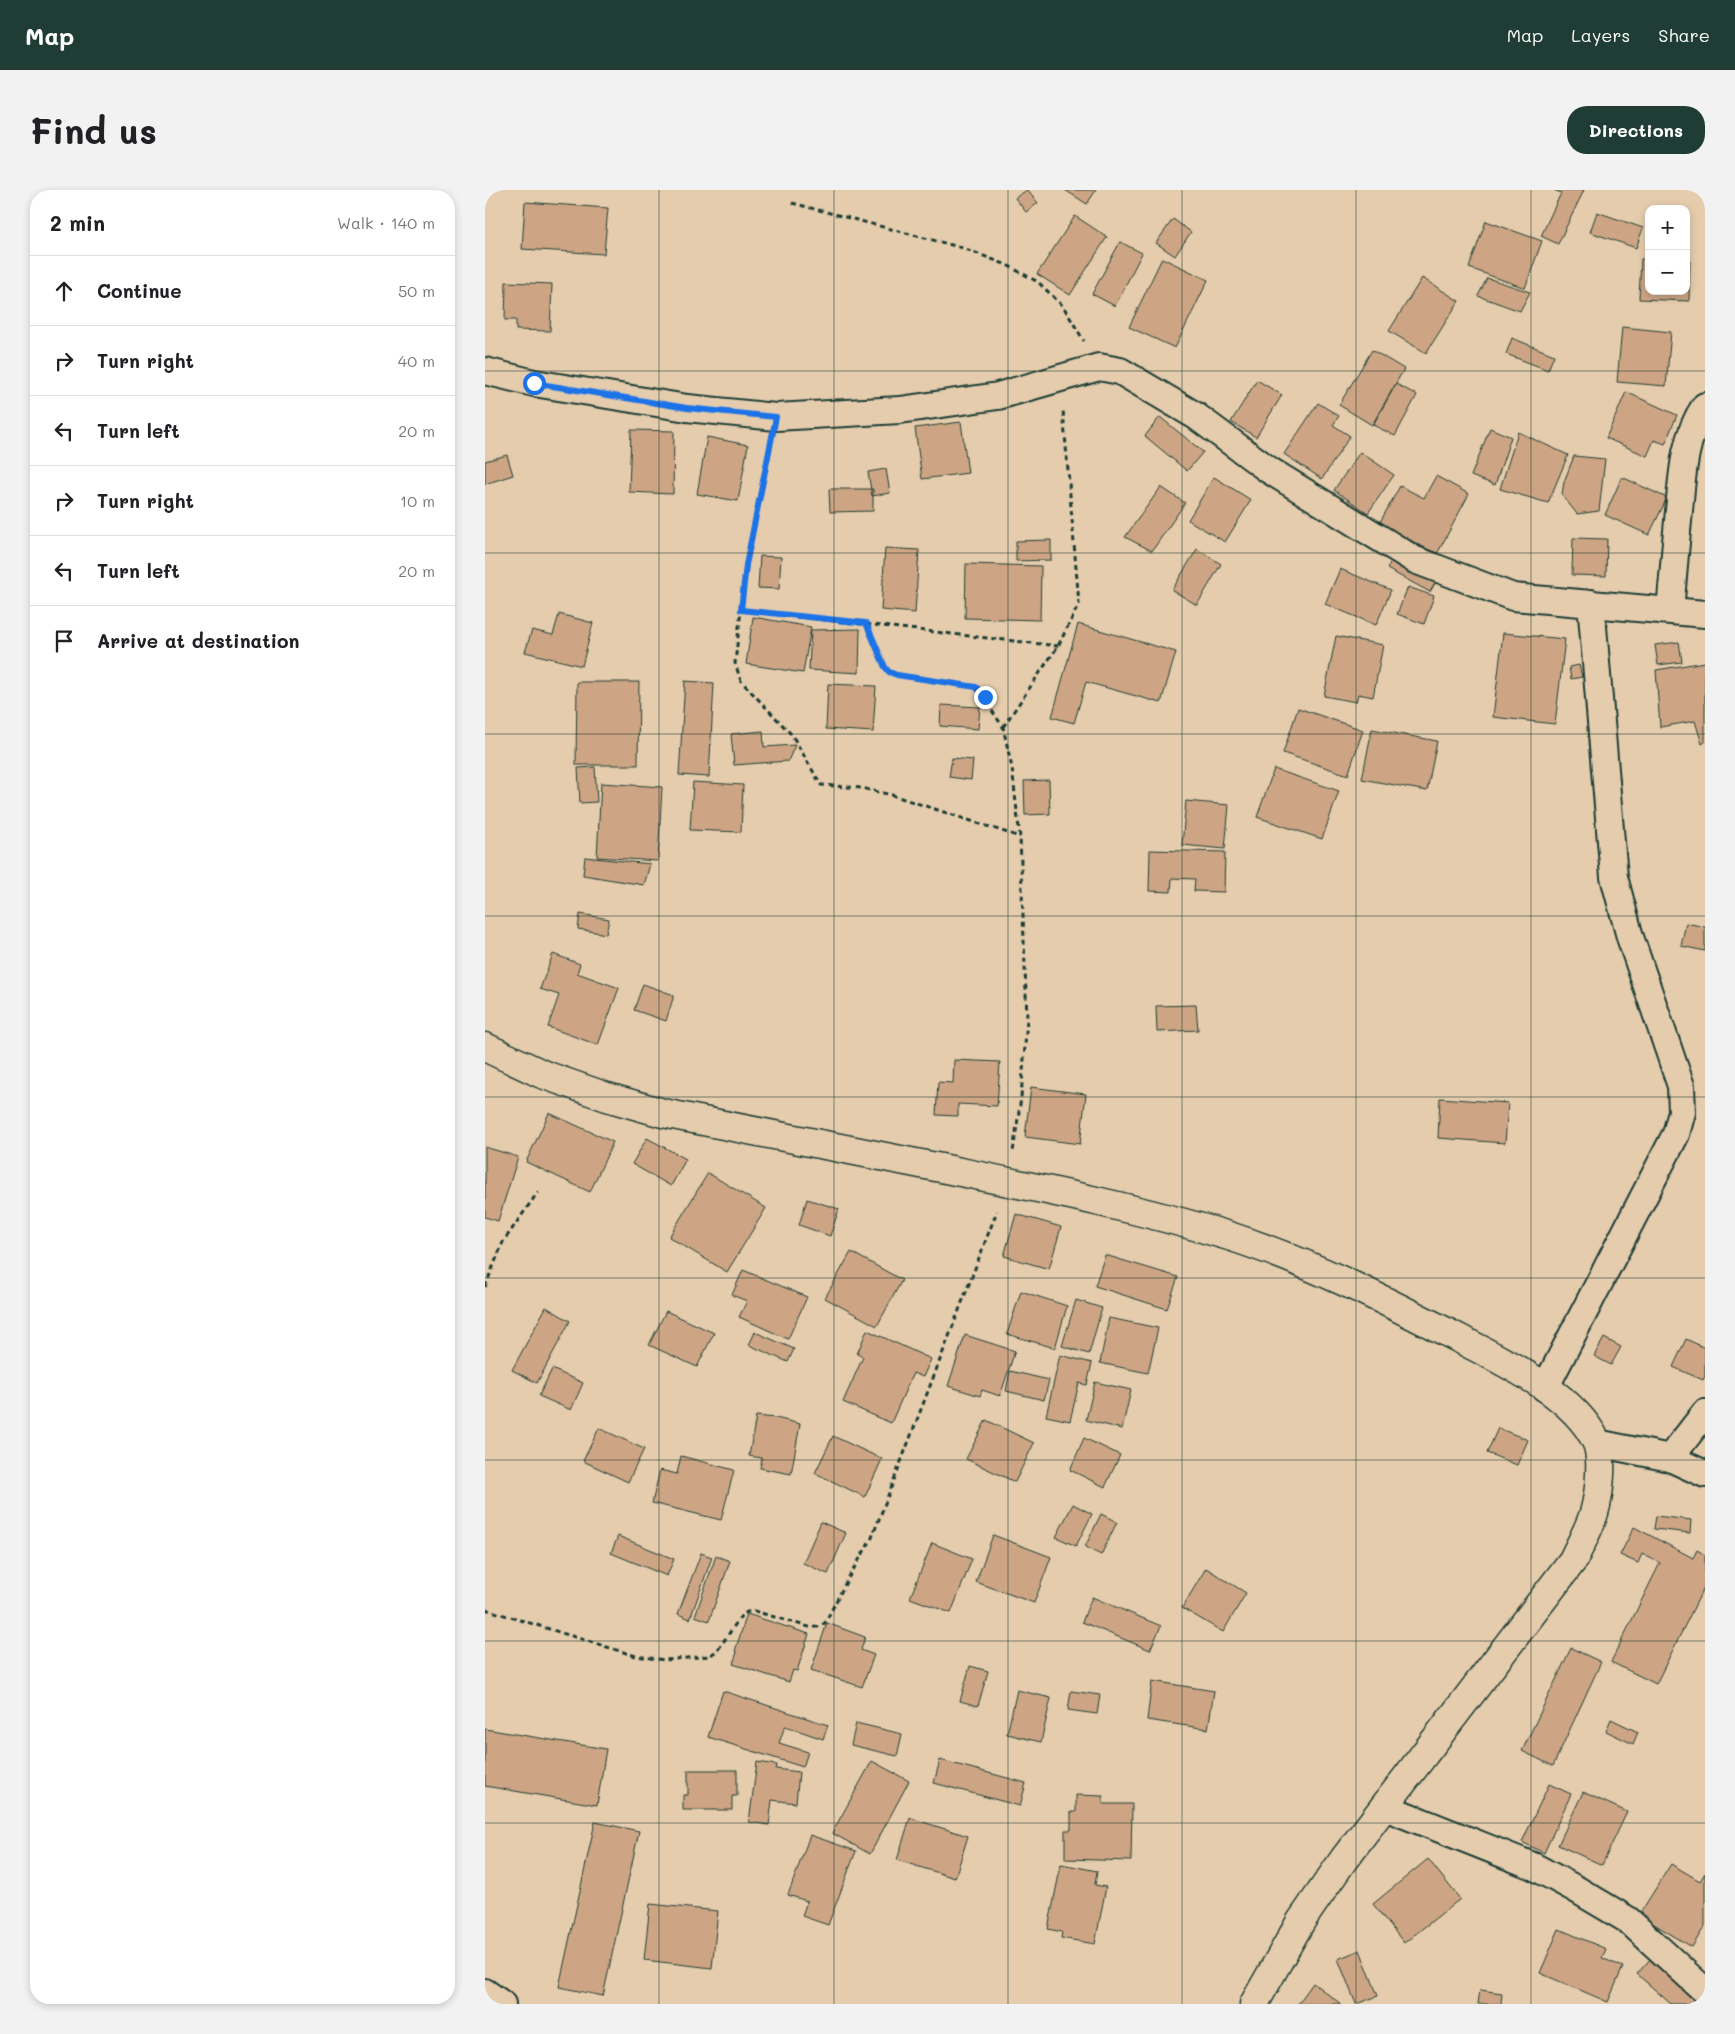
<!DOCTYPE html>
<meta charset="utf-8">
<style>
:root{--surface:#fff;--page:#f2f2f2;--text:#202124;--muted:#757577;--line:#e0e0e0;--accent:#1f3d34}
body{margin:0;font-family:Mali,sans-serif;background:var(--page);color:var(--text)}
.controls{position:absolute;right:15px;top:15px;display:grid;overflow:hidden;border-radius:10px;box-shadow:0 2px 8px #0003}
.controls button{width:45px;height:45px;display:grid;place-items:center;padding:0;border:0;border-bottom:1px solid var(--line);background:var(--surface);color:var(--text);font:25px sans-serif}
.stop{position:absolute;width:15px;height:15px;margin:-11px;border:4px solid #1a73e8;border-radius:50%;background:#fff}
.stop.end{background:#1a73e8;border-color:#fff;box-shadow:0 1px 5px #0008}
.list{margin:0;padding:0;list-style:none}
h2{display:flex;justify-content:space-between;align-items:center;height:65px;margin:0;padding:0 20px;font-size:21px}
h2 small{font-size:16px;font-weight:400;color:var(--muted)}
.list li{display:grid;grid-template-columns:32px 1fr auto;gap:15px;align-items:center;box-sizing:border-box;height:70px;padding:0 20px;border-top:1px solid var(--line)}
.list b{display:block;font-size:19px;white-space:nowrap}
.list em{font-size:16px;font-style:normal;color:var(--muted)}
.icon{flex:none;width:28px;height:28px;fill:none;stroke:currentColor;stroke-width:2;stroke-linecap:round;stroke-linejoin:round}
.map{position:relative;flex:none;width:1220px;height:1814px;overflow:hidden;border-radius:20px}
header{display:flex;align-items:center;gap:30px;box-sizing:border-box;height:70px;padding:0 25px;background:var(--accent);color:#fff}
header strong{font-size:24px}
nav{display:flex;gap:28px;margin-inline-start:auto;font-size:18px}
.intro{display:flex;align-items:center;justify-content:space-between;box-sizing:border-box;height:120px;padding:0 30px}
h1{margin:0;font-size:35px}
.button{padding:12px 22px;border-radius:20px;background:var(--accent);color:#fff;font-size:18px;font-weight:700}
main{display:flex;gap:30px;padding:0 30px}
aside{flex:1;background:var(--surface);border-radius:20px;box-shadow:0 2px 8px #0003}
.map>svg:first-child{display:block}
</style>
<header>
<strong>Map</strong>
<nav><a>Map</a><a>Layers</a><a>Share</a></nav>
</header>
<div class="intro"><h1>Find us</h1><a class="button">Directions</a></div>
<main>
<aside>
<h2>2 min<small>Walk · 140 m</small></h2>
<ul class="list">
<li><svg class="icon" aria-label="ahead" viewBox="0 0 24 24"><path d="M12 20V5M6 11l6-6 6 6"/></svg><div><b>Continue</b></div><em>50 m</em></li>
<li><svg class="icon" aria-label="right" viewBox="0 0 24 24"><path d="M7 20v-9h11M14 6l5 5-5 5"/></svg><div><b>Turn right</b></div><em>40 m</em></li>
<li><svg class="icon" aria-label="left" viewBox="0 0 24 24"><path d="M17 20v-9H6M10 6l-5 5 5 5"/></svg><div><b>Turn left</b></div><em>20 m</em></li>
<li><svg class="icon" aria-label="right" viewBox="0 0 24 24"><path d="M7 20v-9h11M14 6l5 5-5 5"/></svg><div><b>Turn right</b></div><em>10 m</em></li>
<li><svg class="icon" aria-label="left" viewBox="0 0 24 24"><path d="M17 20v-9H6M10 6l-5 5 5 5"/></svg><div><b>Turn left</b></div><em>20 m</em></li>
<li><svg class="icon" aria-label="arrive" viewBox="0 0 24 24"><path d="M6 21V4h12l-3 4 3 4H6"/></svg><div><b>Arrive at destination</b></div></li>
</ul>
</aside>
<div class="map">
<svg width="1220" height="1814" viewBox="0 0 1220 1814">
<rect width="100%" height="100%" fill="#e5ccad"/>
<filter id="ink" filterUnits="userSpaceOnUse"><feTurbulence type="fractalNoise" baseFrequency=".02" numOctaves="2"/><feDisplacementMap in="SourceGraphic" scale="10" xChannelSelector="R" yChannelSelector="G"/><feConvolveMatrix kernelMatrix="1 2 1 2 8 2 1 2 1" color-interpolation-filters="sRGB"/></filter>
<g filter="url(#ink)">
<path fill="#cda584" stroke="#1f3d34" d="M542,0l11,13 -12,9 -11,-14z
M580,0h31l-9,14z
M1069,0h30l-26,54 -17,-8 20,-43z
M40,12l83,6 -4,46 -82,-5z
M1112,22l46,16 -7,20 -46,-16z
M590,26l32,21 -37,58 -33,-21z
M688,29l18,13 -16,24 -19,-13z
M1001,31l56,20 -17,47 -56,-20z
M635,52l22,11 -27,53 -23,-12z
M677,68l46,22 -33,68 -46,-21z
M1156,69h8v32h37v-31l4,1 -1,40 -50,-2z
M937,88l37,23 -33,52 -37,-22z
M1002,88l43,14 -10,19 -42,-15z
M21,92l46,2 -2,47 -34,-1v-10h-11z
M1137,137l49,5 -5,54 -49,-4z
M1027,148l42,17 -6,15 -42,-16z
M887,160l32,19 -32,56 -33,-20z
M772,190l25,15 -26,42 -25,-15z
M911,194l21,11 -22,41 -22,-11z
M1141,202l51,23 -12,29 -11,-4 -7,16 -41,-18z
M833,213l21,13 -6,9 17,11 -28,43 -38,-25z
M675,227l43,35 -16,19 -42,-35z
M476,232l7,51 -46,6 -7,-51z
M1005,238l21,9 -16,48 -24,-9z
M146,240l43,1 -1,63 -44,-2z
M1033,242l50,23 -20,48 -48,-14z
M222,247l41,8 -10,56 -41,-7z
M875,262l34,23 -26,38 -34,-23z
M22,265l6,20 -28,9v-23z
M1089,266l31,3 -6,52 -22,3 -15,-19 2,-13z
M401,279l4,24 -18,3 -4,-24z
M951,286l33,18 -32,60 -58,-30 21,-38 24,12z
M729,287l37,23 -26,42 -37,-22z
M1137,287l45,21 -18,37 -44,-20z
M676,297l24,16 -33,48 -27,-14z
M344,299h44v22l-43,1z
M1088,348l34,1 -1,37 -34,-1z
M566,350v20l-35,1v-20z
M400,358l34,2 -4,63 -34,-3z
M712,359l24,15 -24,41 -25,-15z
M909,365l44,23 -8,14 -43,-23z
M275,366l21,1 -2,32 -21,-1z
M481,374l75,2 -1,54 -75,-2z
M855,379l51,21 -15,35 -51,-21z
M923,397l26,9 -10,28 -27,-10z
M74,424l34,9 -11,43 -57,-14 7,-22 21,5z
M268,427l58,10 -8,46 -57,-9z
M593,434l98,28 -15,51 -75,-21 -12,41 -22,-6z
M375,439l-1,44 -50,-3 2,-40z
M1018,443l62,6 -10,85 -62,-7z
M851,446l47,9 -10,52 -15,-3 -2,8 -32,-6z
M1194,452l3,20 -24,3 -3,-20z
M1220,472v80l-3,2 -7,-23 -35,6 -4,-57z
M1094,475l3,12 -11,2 -2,-12z
M200,491l29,2 -5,94 -30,-2z
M92,492h62l-1,83h-62z
M343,494l48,2 -3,46 -47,-3z
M456,515l39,2 -2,22 -38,-3z
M813,518l65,22 -15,45 -65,-22z
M887,539l65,12 -10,50 -65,-12z
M278,541l1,16 31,-2 -7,16 -54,4 -3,-31z
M467,568l21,2 -2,20 -22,-3z
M110,577l2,35 -17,1 -2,-35z
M789,579l65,22 -17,48 -65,-22z
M564,590l1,34 -25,1 -1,-34z
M208,592l50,3 -2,47 -51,-2z
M116,593l61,4 -4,74 -61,-4z
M701,611l43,4 -4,44 -43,-4z
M665,660l75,2 -1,40 -30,-1 1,-12 -23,-1 -1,14 -22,-1z
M100,667l65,7 -6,21 -61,-10z
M95,724l29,5 -3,15 -28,-5z
M1201,733l19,4v24l-24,-5z
M68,764l27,10 -3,9 42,15 -21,57 -50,-18 11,-32 -19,-6z
M158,794l31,11 -8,26 -32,-11z
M711,815l2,25 -41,2 -1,-26z
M469,870l46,2 -3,44 -39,-2v12l-22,-1 2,-33 15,1z
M546,897l55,7 -6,50 -55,-7z
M955,908l68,5 -3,40 -67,-5z
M64,923l64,29 -23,50 -64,-30z
M162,948l39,21 -15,27 -39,-22z
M0,957l33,10 -20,64 -13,-4z
M223,983l58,35 -39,64 -58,-35z
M322,1009l32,10 -9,27 -31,-11z
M531,1024l45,13 -12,42 -45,-13z
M366,1062l51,28 -25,46 -52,-28z
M620,1065l73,22 -11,32 -72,-23z
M258,1080l64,27 -19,42 -49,-22 8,-16 -15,-6z
M536,1101l46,15 -12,42 -48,-14z
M591,1110l26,8 -13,46 -27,-8z
M61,1117l24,14 -33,62 -25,-13z
M181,1121l48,22 -17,34 -48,-22z
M624,1128l49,10 -10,45 -48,-10z
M382,1140l64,29 -8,18 -10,-4 -22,50 -48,-21 20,-45 -6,-3z
M270,1142l39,17 -6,13 -39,-17z
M480,1145l50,16 -15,45 -18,-6 -2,6 -32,-10z
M1119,1148l17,9 -10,18 -17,-9z
M1201,1149l19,9v28l-2,4 -30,-13z
M575,1165l32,8 -5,22 -8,-2 -9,38 -24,-5z
M67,1179l31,14 -12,27 -32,-14z
M525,1181l39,9 -5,20 -38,-9z
M610,1192l36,8 -9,39 -36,-9z
M271,1226l20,2 24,6 -9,50 -31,-6 2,-10 -13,-2z
M501,1230l48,23 -19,39 -49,-23z
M114,1238l45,21 -16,33 -45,-21z
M1013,1238l30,12 -11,25 -30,-12z
M348,1246l49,23 -17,38 -50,-24z
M599,1248l36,17 -15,32 -35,-17z
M196,1266l53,14 -13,50 -69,-17 8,-33 17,4z
M588,1314l19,10 -16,32 -20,-9z
M616,1324l16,8 -16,33 -16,-8z
M1171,1326l35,4 -1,13 -36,-4z
M336,1332l25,11 -18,41 -25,-11z
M1149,1337l59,31 4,-8 8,5v30l-49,99 -45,-22 49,-99 -18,-9 -4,9 -18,-8z
M508,1345l58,22 -17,46 -58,-21z
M133,1346l56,23 -7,17 -56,-23z
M447,1353l40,16 -21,54 -41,-15z
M216,1363l11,4 -22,62 -12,-5z
M231,1366l14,5 -21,60 -14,-5z
M721,1378l40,25 -23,39 -41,-24z
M607,1407l69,29 -11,24 -68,-28z
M262,1424l62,20 -12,37 -4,-1 -4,12 -56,-18 4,-12 -2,-1z
M342,1433l38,14 -4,13 13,5 -12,32 -51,-17z
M1086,1458l30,14 -48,104 -31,-15z
M485,1476l18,5 -10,35 -18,-5z
M667,1491l62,10 -6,38 -61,-9z
M532,1500l34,8 -10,44 -34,-8z
M238,1501l105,34 -5,14 -38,-13 -6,17 29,9 -5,15 -95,-30z
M586,1501l29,4 -3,19 -29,-4z
M1126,1529l27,13 -5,12 -27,-13z
M371,1533l46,11 -5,22 -46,-11z
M0,1539l121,20 -9,56 -112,-19z
M455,1570l86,23 -6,23 -86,-23z
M387,1571l37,20 -39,73 -38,-21z
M272,1572l20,3 -1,4 23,3 -3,31 -24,-3 -3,25 -20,-3z
M203,1580h49v26h-5v14h-49v-15h5z
M1064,1594l22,10 -27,59 -22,-11z
M1098,1602l44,20 -25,53 -44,-20z
M591,1605l27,1v8h29l-1,57 -66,-2v-29h6v-18h5z
M425,1628l58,18 -13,42 -58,-18z
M110,1632l44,9 -36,165 -44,-9z
M325,1645l46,16 -28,74 -26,-9 5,-15 -19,-6z
M943,1669l32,40 -56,44 -31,-39z
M576,1674l36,7 -2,14 11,2 -11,57 -34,-6 1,-6 -14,-3z
M1186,1674l29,17 5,-8v53l-13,21 -53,-32z
M165,1714l68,7 -6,57 -68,-8z
M1074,1739l47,20 -4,9 21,9 -15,35 -68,-29z
M875,1760l18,46 -22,8 -18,-45z
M1167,1767l53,46v1h-34l-34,-30z
M828,1793l28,21h-43z
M995,1800l22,3 -1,11h-23z"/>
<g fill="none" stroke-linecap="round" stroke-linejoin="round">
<defs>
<path id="minor" d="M0,181l49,12 153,25 89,9 124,-7 98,-14 101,-29 21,4 76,45 73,54 146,90 98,37 192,17
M1185,420c3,-30 5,-59 8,-89 4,-38 4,-82 27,-115
M1060,1198l131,-254 6,-22 -1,-26 -51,-149 -16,-60 -23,-274
M1112,1253l73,15 35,16
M1185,1268l35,-45
M900,1617l148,59 41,22 54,32 77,71
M0,1802l17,12"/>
<path id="tertiary" d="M0,857l57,27 65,23 56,16c93,18 185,37 278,55 97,20 193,39 288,68 81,26 157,65 233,104 44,23 111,54 134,101 8,17 3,55 -2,72 -5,16 -14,32 -21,47l-229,299 -43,62 -47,83"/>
</defs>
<use href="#minor" stroke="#1f3d34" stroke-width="30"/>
<use href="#tertiary" stroke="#1f3d34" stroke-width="31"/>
<path stroke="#1f3d34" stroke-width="3" stroke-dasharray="5 4" stroke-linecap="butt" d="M307,13l171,45 44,17 31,17 25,24 21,35
M285,257l-24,118 -11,98 6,18 51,54 29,50 40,3 31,7 128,42
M256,420l317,36
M381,433l19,44 5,5 7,3 79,12 27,40 9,41 8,69 7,182 -6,79 -8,54
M518,537l55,-81 21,-42 -16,-194
M0,1097l18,-45 35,-50
M0,1419l151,47 29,4 44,-4 8,-5 24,-35 6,-4 7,-1 55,16h9l7,-4 22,-43 24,-40 126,-329"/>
<use href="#minor" stroke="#e5ccad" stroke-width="26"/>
<use href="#tertiary" stroke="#e5ccad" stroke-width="28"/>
</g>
</g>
<g fill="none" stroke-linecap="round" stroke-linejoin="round" filter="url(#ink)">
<path stroke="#1a73e8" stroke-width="6" d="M49,193l153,25 89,9 -30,148 -5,45 125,13 19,44 4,5 8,3 79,12 9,10"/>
</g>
<path fill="none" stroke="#1f3d34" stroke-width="1" stroke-opacity="0.55" d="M174,0v1814M349,0v1814M523,0v1814M697,0v1814M871,0v1814M1046,0v1814M0,181h1220M0,363h1220M0,544h1220M0,726h1220M0,907h1220M0,1088h1220M0,1270h1220M0,1451h1220M0,1633h1220"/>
</svg>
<div class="controls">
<button>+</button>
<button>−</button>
</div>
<div class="stop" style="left:49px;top:193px"></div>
<div class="stop end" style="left:500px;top:507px"></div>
</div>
</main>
